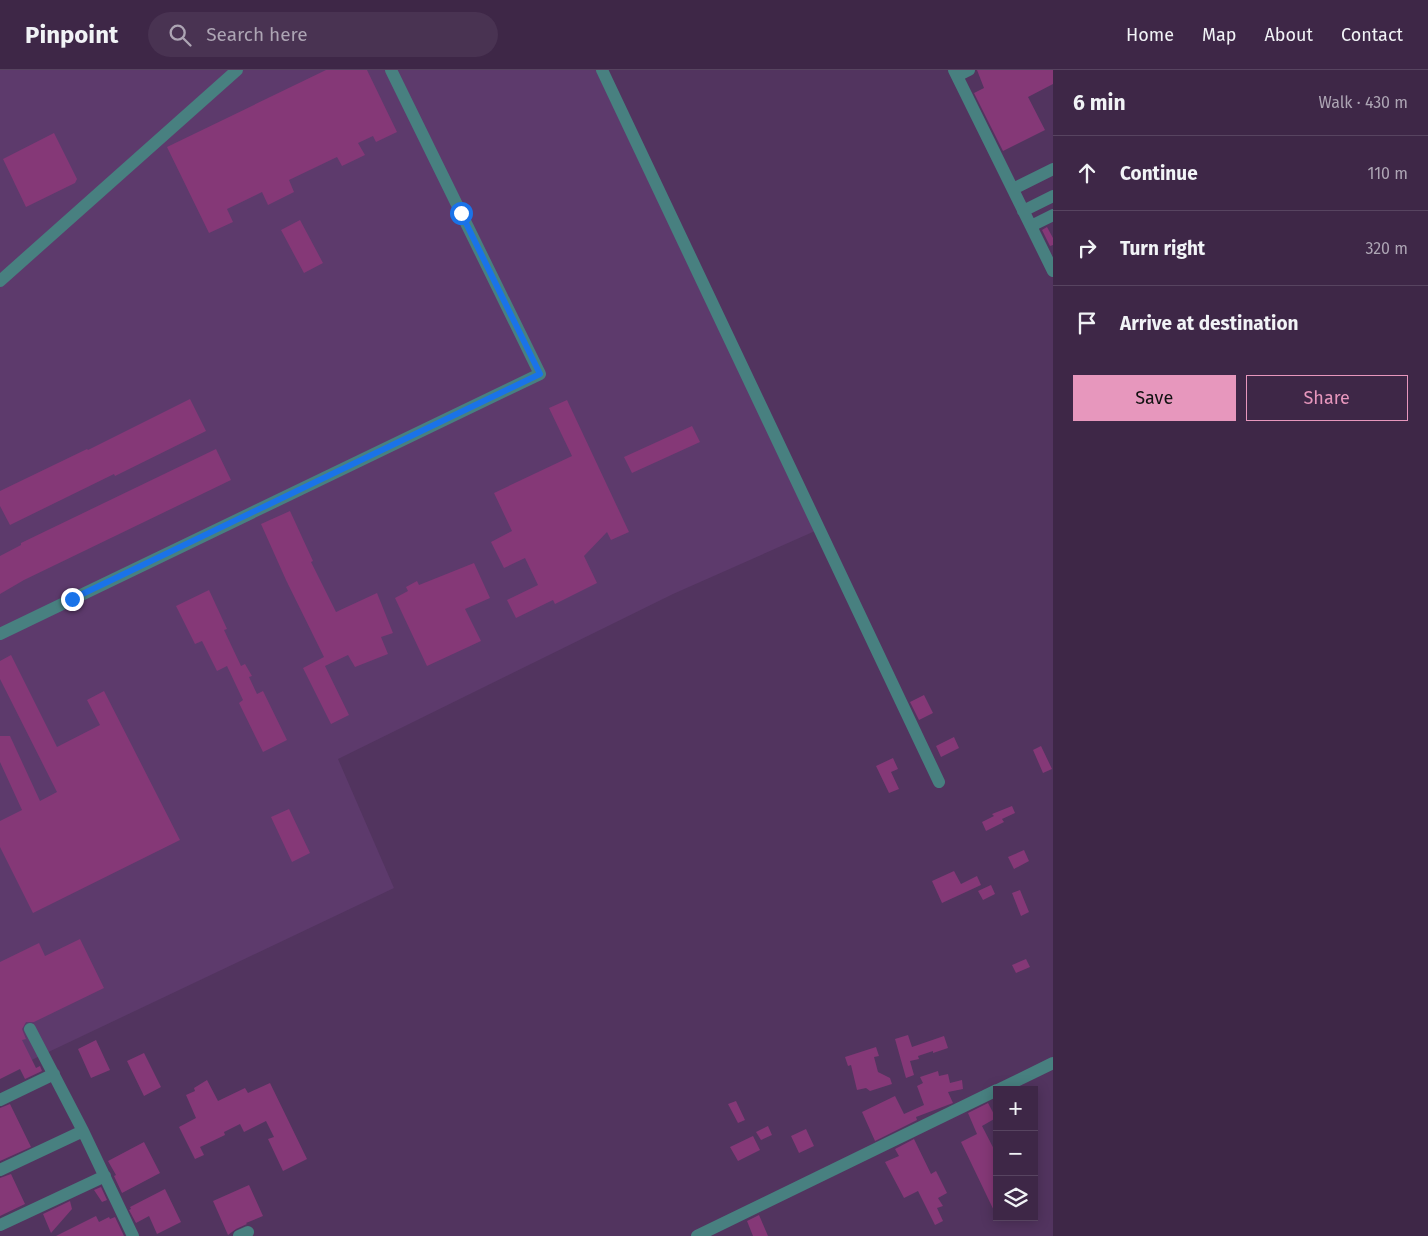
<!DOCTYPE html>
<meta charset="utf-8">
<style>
:root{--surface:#3e2747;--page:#493352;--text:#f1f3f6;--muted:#ada5b4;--line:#574460;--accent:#e797bd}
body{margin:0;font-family:"Fira Sans",sans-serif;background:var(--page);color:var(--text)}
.controls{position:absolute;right:15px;bottom:15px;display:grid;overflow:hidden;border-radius:0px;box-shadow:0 2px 12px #0003}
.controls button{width:45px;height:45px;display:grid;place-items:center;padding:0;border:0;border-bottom:1px solid var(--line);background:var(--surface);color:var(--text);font:25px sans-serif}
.stop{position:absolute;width:15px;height:15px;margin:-11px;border:4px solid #1a73e8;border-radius:50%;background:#fff}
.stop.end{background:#1a73e8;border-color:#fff;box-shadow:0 1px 5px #0008}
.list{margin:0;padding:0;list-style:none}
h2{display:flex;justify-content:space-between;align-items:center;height:65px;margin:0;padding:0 20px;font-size:21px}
h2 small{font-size:16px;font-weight:400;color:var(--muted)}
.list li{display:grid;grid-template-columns:32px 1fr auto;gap:15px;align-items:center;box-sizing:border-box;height:75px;padding:0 20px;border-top:1px solid var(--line)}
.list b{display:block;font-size:19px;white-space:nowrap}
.list em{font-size:16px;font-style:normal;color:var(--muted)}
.actions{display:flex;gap:10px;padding:15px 20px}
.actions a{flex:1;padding:11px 0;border:1px solid var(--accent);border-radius:0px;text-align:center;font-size:18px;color:var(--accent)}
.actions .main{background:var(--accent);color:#111}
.icon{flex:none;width:28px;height:28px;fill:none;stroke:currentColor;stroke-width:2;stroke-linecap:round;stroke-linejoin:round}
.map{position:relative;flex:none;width:1053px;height:1166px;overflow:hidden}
header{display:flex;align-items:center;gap:30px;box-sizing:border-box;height:70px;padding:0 25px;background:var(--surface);border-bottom:1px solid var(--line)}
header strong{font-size:24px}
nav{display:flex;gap:28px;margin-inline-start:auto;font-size:18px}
.search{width:350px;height:45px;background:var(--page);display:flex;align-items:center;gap:12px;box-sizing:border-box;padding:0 18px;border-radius:28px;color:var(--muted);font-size:19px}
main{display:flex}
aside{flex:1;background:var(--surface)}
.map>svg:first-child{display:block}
</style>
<header>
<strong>Pinpoint</strong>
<div class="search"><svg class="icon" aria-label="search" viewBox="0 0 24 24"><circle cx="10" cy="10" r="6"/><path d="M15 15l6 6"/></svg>Search here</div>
<nav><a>Home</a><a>Map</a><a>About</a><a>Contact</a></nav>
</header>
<main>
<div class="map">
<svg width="1053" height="1166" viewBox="0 0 1053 1166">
<rect width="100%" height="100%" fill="#52345f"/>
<path fill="#5d3a6c" d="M0,0h596l219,461 -142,63 -335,165 56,129 -394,187z"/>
<path fill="#853877" d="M326,0h41l30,62 -21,10 -3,-6 -15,7 7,12 -23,11 -5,-9 -48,23 5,12 -26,13 -6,-13 -35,17 6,13 -24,11 -42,-86z
M977,0h76v14l-25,13 17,33 -42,21 -29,-58 10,-5z
M54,63l23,46 -2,4 -49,24 -23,-48z
M300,150l23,43 -19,10 -23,-43z
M1047,157l6,11v7l-3,1 -8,-16z
M190,329l16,32 -91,45 -1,-2 -104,51 -10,-19v-15l87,-42 1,1z
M567,330l62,132 -18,8 -4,-8 -23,24 13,27 -42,21 -2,-4 -37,18 -9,-18 31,-15 -13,-27 -21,10 -13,-26 21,-11 -18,-38 78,-37 -23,-48z
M692,356l8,16 -68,31 -8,-16z
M216,379l15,31 -207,100 -24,14v-38l21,-11v-2z
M290,441l23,50 -2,1 25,50 41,-19 16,40 -12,4 7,17 -33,13 -7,-12 -23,11 24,49 -18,9 -28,-56 21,-11 -38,-77 -25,-56z
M474,493l16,35 -25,11 16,32 -54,25 -32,-68 13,-7 -2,-4 11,-6 2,4z
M209,520l18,39 -3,1 17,36 4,-2 7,12 -3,1 8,17 6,-3 24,49 -24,12 -24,-49 4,-3 -16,-34 -10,5 -15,-30 -7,3 -19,-38z
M11,585l46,92 43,-22 -13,-25 17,-9 76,149 -147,73 -33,-66v-26l22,-11 -22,-48v-26h10l30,65 17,-9 -57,-113v-18z
M924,625l9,18 -14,7 -9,-18z
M954,667l5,11 -18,9 -5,-11z
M1041,676l11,23 -9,4 -10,-23z
M893,688l5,11 -7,3 8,17 -10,4 -13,-27z
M1012,736l3,7 -13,6 2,3 -18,9 -4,-9 12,-6 -2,-2z
M289,739l21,44 -18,9 -21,-45z
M1024,780l5,11 -15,8 -6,-12z
M954,801l7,13 16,-8 4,9 -39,18 -10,-22z
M991,815l4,9 -12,6 -5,-9z
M1020,820l9,22 -8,4 -9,-23z
M80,869l24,49 -70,34h-8l-4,7 4,10 -4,1 14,28 4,-2 2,5 -17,8 -5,-10 -20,10v-117l39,-19 6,13z
M1026,889l4,8 -14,6 -4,-8z
M908,965l4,12 32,-11 4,12 -15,5v-2l-15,5 1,3 -9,2 4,14 -8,3 -11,-39z
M96,970l14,30 -19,8 -13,-29z
M876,977l3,9 -5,1 4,15 12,6 2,6 -22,7 -4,-3 -9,2 -6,-25 -3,1 -3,-9z
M144,983l17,34 -17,9 -17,-35z
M938,1001l1,5 9,-2 2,9 12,-3 1,9 -15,3 5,11 -37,14 1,3 -42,21 -13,-29 33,-16 9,18 20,-9 -7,-19 6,-3 -3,-6z
M207,1010l11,21 27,-13 3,5 22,-10 37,76 -24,12 -15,-32 6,-2 -8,-16 -22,11 -4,-8 -16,8 1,3 -25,12 4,8 -9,4 -16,-32 17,-9 -10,-23 9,-4 -1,-3z
M736,1031l9,19 -7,3 -10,-19z
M988,1033l8,15 -14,8 15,29v62l-36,-75 16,-8 -9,-21z
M10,1034l21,43 -31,14v-53z
M768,1056l4,9 -11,5 -5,-8z
M806,1059l8,17 -15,7 -8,-17z
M753,1066l7,14 -22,11 -8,-14z
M914,1069l17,35 5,-3 11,22 -9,5 5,8 -6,2 6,13 -8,4 -17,-34 -14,7 -19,-36 14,-6 -4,-7z
M144,1072l16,31 -38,20 -8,-17 2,-1 -8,-14z
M11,1104l14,30 -25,12v-38z
M249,1115l14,31 -17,7 1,1 -11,5 -8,6 -15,-34z
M101,1117l6,13 -5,2 -8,-12z
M165,1119l16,33 -24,12 -8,-18 -13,7 -7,-13 2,-1 -1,-2z
M70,1131l2,8 -21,24 -8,-19z
M759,1145l9,21h-15l-6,-15z
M96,1146l3,6 10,-5 1,2 5,-2 9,19h-68z"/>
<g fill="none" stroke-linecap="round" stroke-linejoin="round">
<path stroke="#488080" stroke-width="12" d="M602,0l337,712
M954,0l99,201
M957,6l12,-6
M1013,119l40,-20
M1023,141l30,-15
M1031,156l22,-11
M0,211l237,-211
M0,564l540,-260 -149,-304
M30,959l53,102 50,105
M998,1020l55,-27
M0,1030l54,-26
M0,1100l83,-39
M0,1155l105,-49
M239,1166l9,-4
M697,1166l300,-146"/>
</g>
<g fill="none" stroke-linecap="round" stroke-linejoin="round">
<path stroke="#1a73e8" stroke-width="6" d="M72,529l468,-225 -79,-161"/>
</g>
</svg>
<div class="controls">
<button>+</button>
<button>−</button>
<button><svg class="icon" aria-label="layers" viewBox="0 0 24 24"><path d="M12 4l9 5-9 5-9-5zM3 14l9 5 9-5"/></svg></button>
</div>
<div class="stop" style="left:461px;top:143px"></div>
<div class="stop end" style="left:72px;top:529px"></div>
</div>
<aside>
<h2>6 min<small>Walk · 430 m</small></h2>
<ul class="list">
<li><svg class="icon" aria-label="ahead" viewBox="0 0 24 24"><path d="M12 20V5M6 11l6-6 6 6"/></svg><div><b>Continue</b></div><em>110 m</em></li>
<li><svg class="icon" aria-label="right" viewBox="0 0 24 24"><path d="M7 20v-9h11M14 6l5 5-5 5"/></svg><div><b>Turn right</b></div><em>320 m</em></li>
<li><svg class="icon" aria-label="arrive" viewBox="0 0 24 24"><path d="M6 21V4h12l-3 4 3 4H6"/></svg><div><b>Arrive at destination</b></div></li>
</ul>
<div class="actions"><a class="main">Save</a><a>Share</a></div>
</aside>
</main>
